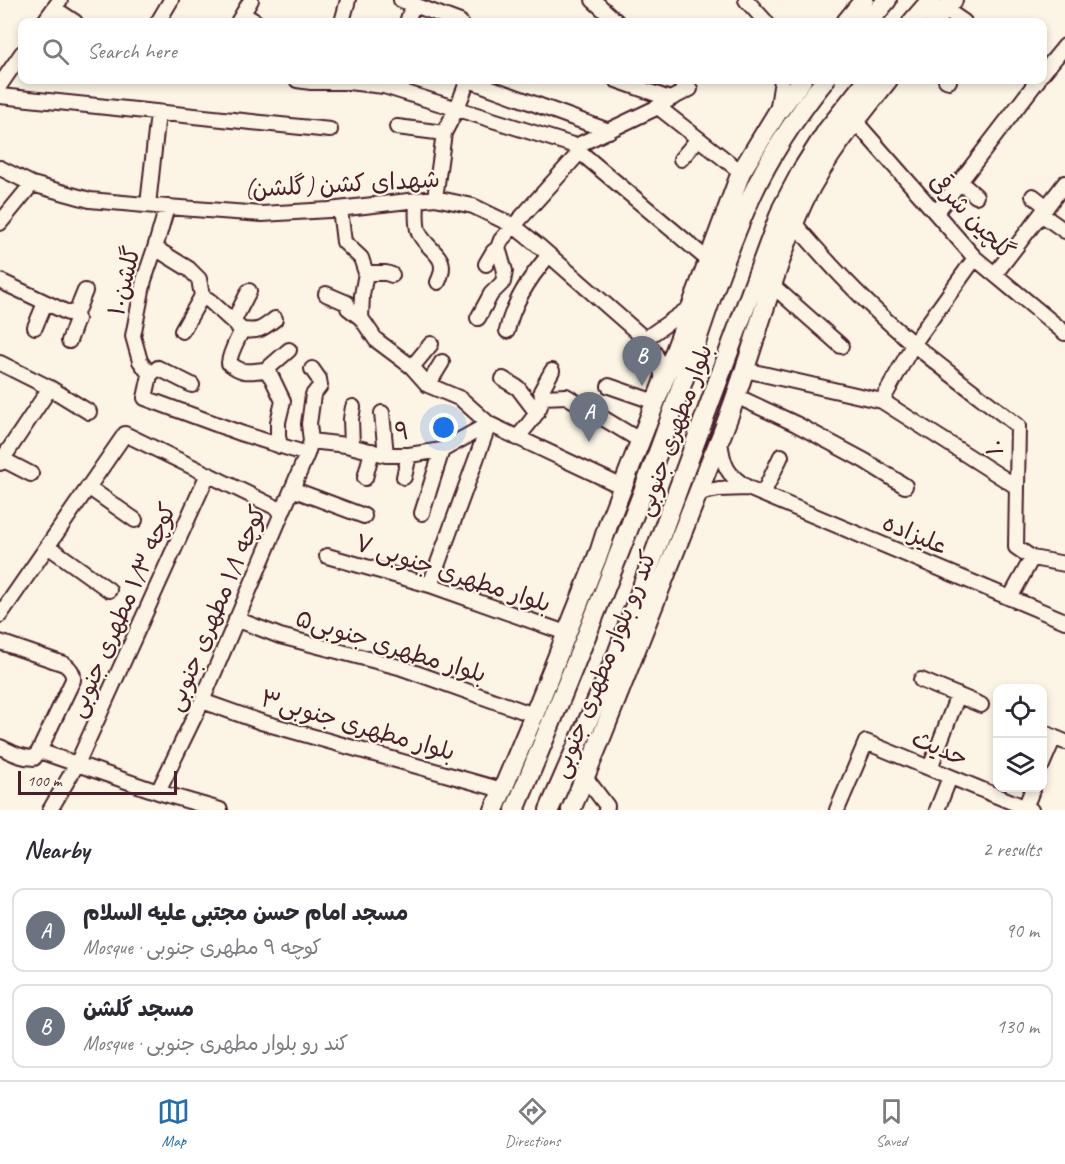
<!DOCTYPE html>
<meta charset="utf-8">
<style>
:root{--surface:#fff;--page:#f2f2f3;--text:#2b2b33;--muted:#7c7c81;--line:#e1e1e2;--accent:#1f6fb2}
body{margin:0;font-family:Caveat,"Playpen Sans Arabic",sans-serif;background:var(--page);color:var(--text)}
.controls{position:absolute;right:18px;bottom:18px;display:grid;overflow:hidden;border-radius:12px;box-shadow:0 3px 9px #0003}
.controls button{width:54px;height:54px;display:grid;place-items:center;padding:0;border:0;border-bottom:2px solid var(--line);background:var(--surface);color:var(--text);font:30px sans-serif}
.scale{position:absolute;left:18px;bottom:15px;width:159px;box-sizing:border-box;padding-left:6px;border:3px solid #4a1f2b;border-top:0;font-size:16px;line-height:21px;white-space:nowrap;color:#4a1f2b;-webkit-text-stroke:4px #fcf5e5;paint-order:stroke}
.you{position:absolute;left:444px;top:428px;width:21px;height:21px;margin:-15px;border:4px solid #fff;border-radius:50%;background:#1a73e8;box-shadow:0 0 0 9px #1a73e833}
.badge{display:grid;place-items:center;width:39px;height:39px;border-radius:50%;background:var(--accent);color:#fff;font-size:20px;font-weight:700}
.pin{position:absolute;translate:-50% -50px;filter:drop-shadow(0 2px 3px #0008)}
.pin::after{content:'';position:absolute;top:32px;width:21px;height:18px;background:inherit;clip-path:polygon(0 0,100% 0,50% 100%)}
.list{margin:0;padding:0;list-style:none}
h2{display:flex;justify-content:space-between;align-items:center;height:78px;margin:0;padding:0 24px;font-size:26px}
h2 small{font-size:20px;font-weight:400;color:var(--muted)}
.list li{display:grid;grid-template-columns:39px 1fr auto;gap:18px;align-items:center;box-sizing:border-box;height:84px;margin:0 12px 12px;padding:0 12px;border:2px solid var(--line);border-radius:12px}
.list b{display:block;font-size:22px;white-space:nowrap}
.list p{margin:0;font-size:20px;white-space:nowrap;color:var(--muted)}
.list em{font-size:20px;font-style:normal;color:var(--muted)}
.icon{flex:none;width:33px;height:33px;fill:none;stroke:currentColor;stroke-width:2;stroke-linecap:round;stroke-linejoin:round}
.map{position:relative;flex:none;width:1065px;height:810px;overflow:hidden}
.search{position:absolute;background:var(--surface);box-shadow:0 3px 9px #0003;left:18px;right:18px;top:18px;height:66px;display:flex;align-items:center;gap:15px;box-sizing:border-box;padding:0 21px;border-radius:12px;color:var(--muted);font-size:22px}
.sheet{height:270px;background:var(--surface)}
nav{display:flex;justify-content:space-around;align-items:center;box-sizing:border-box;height:84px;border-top:2px solid var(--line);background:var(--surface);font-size:16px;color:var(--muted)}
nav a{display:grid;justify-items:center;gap:3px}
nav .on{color:var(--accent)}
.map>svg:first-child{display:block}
</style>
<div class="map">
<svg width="1065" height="810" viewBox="0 0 1065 810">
<rect width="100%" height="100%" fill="#fcf5e5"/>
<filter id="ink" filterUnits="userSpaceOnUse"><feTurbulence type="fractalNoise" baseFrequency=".0167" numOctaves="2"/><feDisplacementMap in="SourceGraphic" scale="12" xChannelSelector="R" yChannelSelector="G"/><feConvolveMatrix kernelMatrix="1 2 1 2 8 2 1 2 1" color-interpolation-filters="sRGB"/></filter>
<g filter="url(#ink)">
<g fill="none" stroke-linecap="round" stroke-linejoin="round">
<defs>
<path id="minor" d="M401,0l59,22
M593,0l24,22
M746,0l20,22
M54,8l21,14
M945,9l19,13
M243,14l13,8
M44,22l16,-22
M158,22l13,-22
M238,22l13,-22
M342,22l6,-22
M407,22l6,-17
M1042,74l23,-28
M297,80l14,2h37l36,4 192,60 4,6 128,108
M469,80l140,51
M616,80l54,19
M946,80l3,1
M0,85l22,-32
M0,96l330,34
M658,107l83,65
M777,113l5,-33
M855,121l120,137 90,75
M397,127l47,6
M576,146l82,-39 12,-8 20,-10 -11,-9
M681,159l17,-20
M0,168l32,16 58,16 77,7 95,7 67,-4 106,-12 38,8 41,20 26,21 105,92c12,15 16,25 18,43
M960,182l16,14
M1033,196l14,11
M435,198l9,-65 13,-25 11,-28
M417,200c0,10 -2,23 2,33 10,20 32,22 19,49
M148,205l10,-92
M167,207l-12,41 -11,32 -11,56 7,25 10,14 -5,23 98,36 64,20
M340,209l4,33 17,16 5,15 -4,22 -1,23
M936,213l102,-133
M1041,214l24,17
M0,223l32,-39
M794,223c23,27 47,54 72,78 46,46 101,85 152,125l-2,121 16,11 33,6
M155,248l34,21 10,10 3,17 8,5 32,29c-5,11 -12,22 -13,33 15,12 20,8 37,7l6,8 11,23 -5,21v14l2,10
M486,264l7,-12 5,-4
M366,273h20l6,2
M995,274l70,-91
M0,281l68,32h8l9,-22
M772,285l69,61
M326,294l21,9 1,5 13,10 15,22 36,27 16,18 33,14 28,25 134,63
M478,318l13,-24 12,-12 2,-11 -7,-23 3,-8 79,-88
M233,322l16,-31
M35,327l10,-24
M242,330c17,2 20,-1 33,-11
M182,331l20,-35
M507,331c6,-29 23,-54 42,-76
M645,339l47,-33
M69,341l8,-22 -1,-6
M0,363l50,25 39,24
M412,367l19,-23
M266,370l23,-20
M745,370l137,31 135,86
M150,375l8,-7 34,17
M503,379l15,9 19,25
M428,385l14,-23
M609,386l46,16
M736,396l60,28 69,37 40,25
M543,397l23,-1 75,45
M882,401l32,-58 61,-85
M382,413l4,42
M517,438c10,-13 29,-30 24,-47l11,-20
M311,441l35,4 40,10h23l33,-5 47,-26
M720,441c3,25 7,34 28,47l317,133
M352,446l-1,-27 2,-12
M0,458l31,16
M0,463l50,-75
M404,477l5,-22
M365,478l7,-27
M88,487l47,33
M292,489l72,27
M699,493l20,-4 28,-1
M763,494l18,-38
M422,513l20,-63
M49,547l60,43
M327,556l103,29 136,48
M430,585l59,-161
M1010,598l22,-40
M0,615l125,-181 158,77
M236,619l44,17 119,31 135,48
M0,642l64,22c6,4 10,9 9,16l-34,71 119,41 62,18
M921,680l60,25
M202,701l59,21 241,68
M1042,732l23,10
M0,747c11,5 21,11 34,11l5,-7
M1042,765l12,-28
M930,768l28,-73
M585,777l22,29 -1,4
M158,792l44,-91 105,-247 4,-13 -2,-17 4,-29 7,-9 -1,-7 -7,-10
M1025,808l8,-20
M50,810l27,-46 131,-290
M837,810l29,-68 165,68
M937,810l13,-33"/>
<path id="major" d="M846,22l18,-22
M869,22l18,-22
M912,22l19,-22
M934,22l19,-22
M494,810l40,-95 66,-165 9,-28 63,-163 69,-187 36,-59 25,-33
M515,810c50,-120 99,-241 145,-363 31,-84 55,-171 92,-252 19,-41 45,-80 73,-115
M549,810l68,-156 165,-446 20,-38 26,-41 39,-49
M571,810l28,-67 110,-278c36,-81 55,-168 88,-249 21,-51 58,-94 91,-136"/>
</defs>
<use href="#minor" stroke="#4a1f2b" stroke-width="18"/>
<use href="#major" stroke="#4a1f2b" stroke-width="22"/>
<use href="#minor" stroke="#fcf5e5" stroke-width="14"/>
<use href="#major" stroke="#fcf5e5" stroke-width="18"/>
</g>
</g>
<g text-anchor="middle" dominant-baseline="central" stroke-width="4.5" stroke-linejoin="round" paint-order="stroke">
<g font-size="24" fill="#4a1f2b" stroke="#fcf5e5">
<text transform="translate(342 184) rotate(-3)">شهدای کشن (گلشن)</text>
<text transform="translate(972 216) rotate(46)">گلچین شرقی</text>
<text transform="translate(124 281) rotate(-76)">گلشن۱۰</text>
<text transform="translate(674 430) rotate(-70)">بلوار مطهری جنوبی</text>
<text transform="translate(402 431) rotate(-2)">۹</text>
<text transform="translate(995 447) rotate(-89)">۱۰</text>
<text transform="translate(915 534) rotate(23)">علیزاده</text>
<text transform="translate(453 573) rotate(18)">۷ بلوار مطهری جنوبی</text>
<text transform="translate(216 608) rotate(-67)">کوچه ۱/۱ مطهری جنوبی</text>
<text transform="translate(122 610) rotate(-66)">کوچه ۱/۳ مطهری جنوبی</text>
<text transform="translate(391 646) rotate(17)">۵بلوار مطهری جنوبی</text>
<text transform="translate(604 664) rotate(-68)">کند رو بلوار مطهری جنوبی</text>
<text transform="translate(358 725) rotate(16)">بلوار مطهری جنوبی۳</text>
<text transform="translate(940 748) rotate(23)">حدیث</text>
</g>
</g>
</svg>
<div class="controls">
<button><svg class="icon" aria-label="locate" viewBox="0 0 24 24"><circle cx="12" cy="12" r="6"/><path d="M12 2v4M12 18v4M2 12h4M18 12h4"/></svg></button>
<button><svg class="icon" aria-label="layers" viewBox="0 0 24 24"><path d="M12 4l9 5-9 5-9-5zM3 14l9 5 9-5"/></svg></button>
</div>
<div class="scale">100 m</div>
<div class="you"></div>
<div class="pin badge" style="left:589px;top:442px;background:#6b7280">A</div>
<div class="pin badge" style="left:642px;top:386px;background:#6b7280">B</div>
<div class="search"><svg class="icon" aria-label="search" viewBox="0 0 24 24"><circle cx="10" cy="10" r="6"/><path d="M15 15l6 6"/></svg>Search here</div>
</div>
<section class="sheet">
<h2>Nearby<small>2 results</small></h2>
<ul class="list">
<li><span class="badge" style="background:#6b7280">A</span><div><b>مسجد امام حسن مجتبی علیه السلام</b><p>Mosque · کوچه ۹ مطهری جنوبی</p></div><em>90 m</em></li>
<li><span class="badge" style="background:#6b7280">B</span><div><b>مسجد گلشن</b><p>Mosque · کند رو بلوار مطهری جنوبی</p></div><em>130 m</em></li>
</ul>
</section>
<nav>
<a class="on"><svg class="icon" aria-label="map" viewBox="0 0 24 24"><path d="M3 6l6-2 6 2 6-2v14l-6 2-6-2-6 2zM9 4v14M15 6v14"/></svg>Map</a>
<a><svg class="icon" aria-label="directions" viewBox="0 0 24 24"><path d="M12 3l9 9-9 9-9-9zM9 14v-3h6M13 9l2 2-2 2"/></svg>Directions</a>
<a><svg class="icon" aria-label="saved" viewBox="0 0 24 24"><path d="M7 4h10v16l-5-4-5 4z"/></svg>Saved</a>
</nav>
